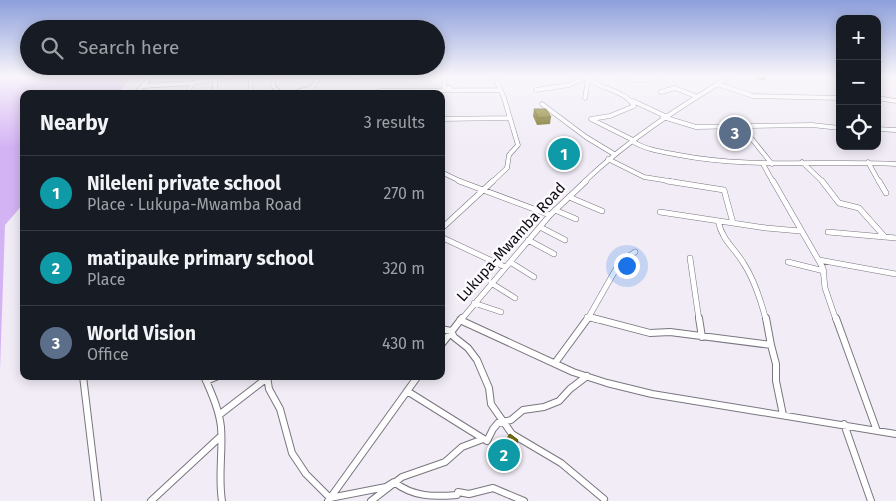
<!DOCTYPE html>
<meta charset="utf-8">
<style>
:root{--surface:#171b24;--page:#20242c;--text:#f1f3f6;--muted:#9ea1a6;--line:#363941;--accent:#db2777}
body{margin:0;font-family:"Fira Sans",sans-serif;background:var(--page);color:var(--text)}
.controls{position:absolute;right:15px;top:15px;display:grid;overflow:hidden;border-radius:10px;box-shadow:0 2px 12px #0003}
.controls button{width:45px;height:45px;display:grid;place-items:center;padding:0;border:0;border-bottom:1px solid var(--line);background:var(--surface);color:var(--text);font:25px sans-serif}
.you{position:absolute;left:626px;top:265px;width:18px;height:18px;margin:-12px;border:4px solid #fff;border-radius:50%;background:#1a73e8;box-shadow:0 0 0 8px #1a73e833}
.badge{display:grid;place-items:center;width:32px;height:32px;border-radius:50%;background:var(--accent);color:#fff;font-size:16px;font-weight:700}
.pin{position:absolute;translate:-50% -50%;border:2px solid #fff;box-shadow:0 1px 5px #0006}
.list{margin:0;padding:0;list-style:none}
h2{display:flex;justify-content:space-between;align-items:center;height:65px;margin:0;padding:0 20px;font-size:21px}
h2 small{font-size:16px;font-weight:400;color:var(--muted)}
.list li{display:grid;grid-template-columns:32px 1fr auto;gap:15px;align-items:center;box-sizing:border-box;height:75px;padding:0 20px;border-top:1px solid var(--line)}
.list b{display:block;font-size:19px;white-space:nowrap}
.list p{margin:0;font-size:16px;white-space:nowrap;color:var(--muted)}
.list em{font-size:16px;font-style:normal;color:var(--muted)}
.icon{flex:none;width:28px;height:28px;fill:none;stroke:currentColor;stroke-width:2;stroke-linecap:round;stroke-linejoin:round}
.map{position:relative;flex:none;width:896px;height:501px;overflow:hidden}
.search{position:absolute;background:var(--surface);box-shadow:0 2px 12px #0003;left:20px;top:20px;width:425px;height:55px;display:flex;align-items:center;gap:12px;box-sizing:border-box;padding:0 18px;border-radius:28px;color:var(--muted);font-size:19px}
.panel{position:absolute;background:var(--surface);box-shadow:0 2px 12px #0003;left:20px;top:90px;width:425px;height:290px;border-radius:10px}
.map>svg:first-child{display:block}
</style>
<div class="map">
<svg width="896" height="501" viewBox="0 0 896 501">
<rect width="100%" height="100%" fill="#f1ecf6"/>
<path fill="#d4b3f4" d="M0,77h132l-15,17h-93v109l-19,22 -5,145z"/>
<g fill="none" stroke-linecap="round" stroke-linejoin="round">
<defs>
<path id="minor-far2" d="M274,77l-1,9 7,8
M356,77h3
M445,77l-1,10 6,1
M587,77c14,14 36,11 47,29l-24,10 -19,3 42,21
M624,77l16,3 17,-3
M215,80v14
M717,84l36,12 87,2
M143,86l50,-3 35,-6
M536,90l33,-5 18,-8
M661,92l14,-4 20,8
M135,94l16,-17
M186,94l7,-11
M250,94l1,-17
M290,94l21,-6
M308,94l11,-17
M368,94l13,-3 119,-1
M585,98l3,-18
M877,98l19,3
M633,101l32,15
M542,104l44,33 28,17
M663,117l33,10 116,-2 28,3
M441,119l68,-1
M743,128l29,36
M877,129l19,1
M632,141c14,9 31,11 47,14 72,14 145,5 217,9
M608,159l36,18 31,5
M802,162l21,20
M868,162l11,20
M763,164l10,18
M441,172l21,10
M492,182l15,-14 2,-13 9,-10 -14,-47 -9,-21
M584,182c45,-43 93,-73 145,-105"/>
<path id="minor-far1" d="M459,181l91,34
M667,181l57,9 9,33
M773,181l50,87 2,20 11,32
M822,181l17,22 20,5 25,28
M879,181l7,12
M569,197l33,14
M555,210l21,9
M660,212l106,16 34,3
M718,221c5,21 16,26 26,43 11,17 17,37 22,56
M540,227l25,13
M441,229l52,-48
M828,232l68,6
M441,237l64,30
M528,240l26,14
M690,258l9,62
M819,260l77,14
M510,262l24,15
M788,262l36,9
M491,283l24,15
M474,303l27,9
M587,317l11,3
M461,320l89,-105 36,-34
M587,320l33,-58 15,-10"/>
<path id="minor" d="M593,318l57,15 20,-1 101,13 5,19v17l7,34
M699,318l3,19
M766,318l5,27
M836,318l41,113
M460,320l113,52 34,11 45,11 244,40
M441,329l10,2 3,6 14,11 9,12 12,28 2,16 21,30 49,29 43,36
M441,345l21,-27
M555,363l33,-45
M83,376l15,125
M204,376c7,16 15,33 17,51 2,25 -3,49 1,74
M267,376l2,13 11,20 12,44 14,21 24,24 56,-11 8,-5c19,15 40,15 63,13l1,-3 11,2 24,-6 31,13
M206,381l12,-5
M407,391l80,50 6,-12 5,-6 13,-3 12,-10 21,-3 15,-6 11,-12 17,-13
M219,415l48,-37
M844,424l27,77
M151,501l70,-65
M328,501l90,-125
M371,501l31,-24 43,-15 17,-15 21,-8"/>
</defs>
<use href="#minor-far2" stroke="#7a767f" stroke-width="5"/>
<use href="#minor-far1" stroke="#7a767f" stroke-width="6"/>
<use href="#minor" stroke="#7a767f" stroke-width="8"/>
<use href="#minor-far2" stroke="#fff" stroke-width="4"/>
<use href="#minor-far1" stroke="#fff" stroke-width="5"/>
<use href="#minor" stroke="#fff" stroke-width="6"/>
</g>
<path fill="#696108" d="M756,77h11l-2,3h-6z
M534,109l17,8 -1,7 -13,1 -4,-9z
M554,145l23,3 -1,7 -3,4 -20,-7z
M517,447l-17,23 -9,-6 1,-6z"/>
<path fill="#554f06" d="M577,148l-1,7 -3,4 1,-7z
M518,440l-1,7 -17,23 1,-6z"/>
<path fill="#7a7109" stroke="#554f06" d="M534,109h12l5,8 -13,1z
M557,142l20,6 -3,4 -20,-7z
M510,434l8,6 -17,24 -9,-6z"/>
<linearGradient id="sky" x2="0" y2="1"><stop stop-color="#8d9fdb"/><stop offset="0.52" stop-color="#f9f6fb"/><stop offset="1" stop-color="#f9f6fb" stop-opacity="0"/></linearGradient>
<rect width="896" height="147" fill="url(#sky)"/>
<g text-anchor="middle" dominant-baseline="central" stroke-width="5" stroke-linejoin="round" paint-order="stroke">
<g font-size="15" fill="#0d0b0e" stroke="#fcfaff">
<text transform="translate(511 242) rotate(-48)">Lukupa-Mwamba Road</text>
</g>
</g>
</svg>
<div class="controls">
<button>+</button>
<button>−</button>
<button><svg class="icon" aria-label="locate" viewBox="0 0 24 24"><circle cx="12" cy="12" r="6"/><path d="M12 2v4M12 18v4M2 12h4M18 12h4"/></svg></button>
</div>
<div class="you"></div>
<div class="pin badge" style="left:564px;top:154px;background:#0f9aa8">1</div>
<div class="pin badge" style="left:504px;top:455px;background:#0f9aa8">2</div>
<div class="pin badge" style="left:735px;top:133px;background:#5c6f8a">3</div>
<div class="search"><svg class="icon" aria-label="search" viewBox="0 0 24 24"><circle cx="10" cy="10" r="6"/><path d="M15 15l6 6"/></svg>Search here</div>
<section class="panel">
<h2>Nearby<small>3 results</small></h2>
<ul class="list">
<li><span class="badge" style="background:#0f9aa8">1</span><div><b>Nileleni private school</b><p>Place · Lukupa-Mwamba Road</p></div><em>270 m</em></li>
<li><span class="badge" style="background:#0f9aa8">2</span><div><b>matipauke primary school</b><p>Place</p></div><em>320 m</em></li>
<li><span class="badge" style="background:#5c6f8a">3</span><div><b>World Vision</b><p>Office</p></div><em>430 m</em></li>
</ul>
</section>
</div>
